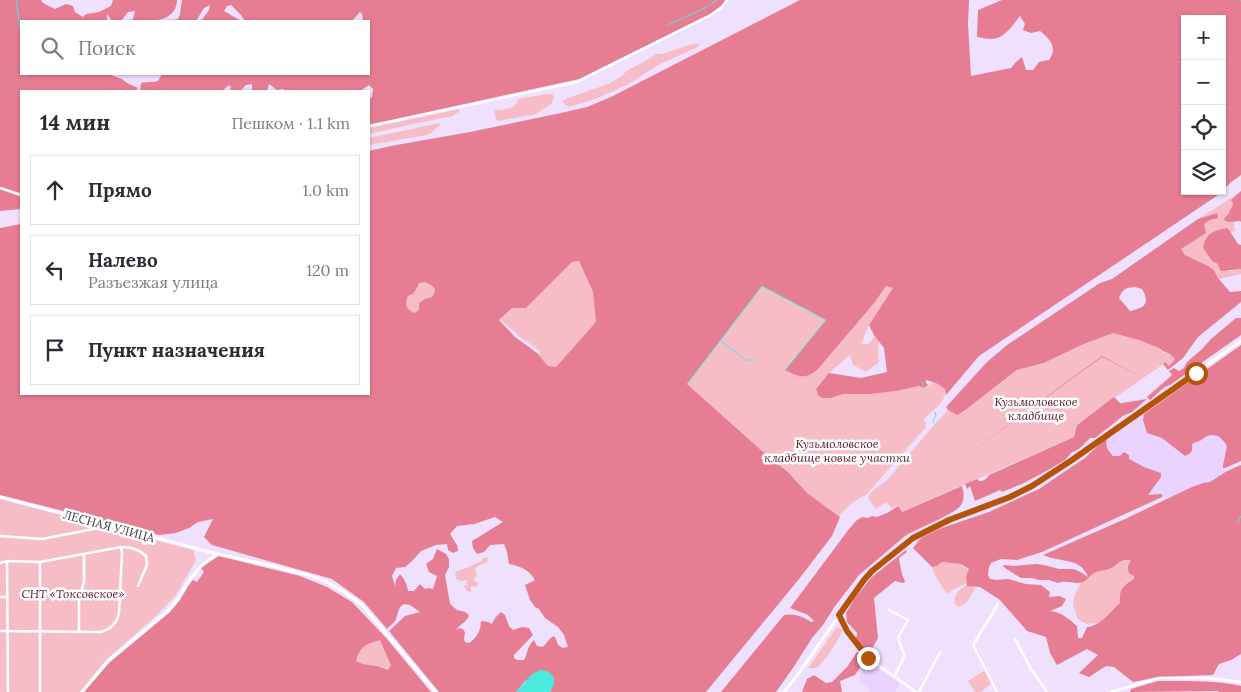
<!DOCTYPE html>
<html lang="ru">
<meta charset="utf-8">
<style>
:root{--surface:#fff;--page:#f2f2f3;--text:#2b2b33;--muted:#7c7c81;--line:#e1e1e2}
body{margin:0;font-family:Lora,serif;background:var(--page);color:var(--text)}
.controls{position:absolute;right:15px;top:15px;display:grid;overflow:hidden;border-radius:0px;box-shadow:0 1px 4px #0004}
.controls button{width:45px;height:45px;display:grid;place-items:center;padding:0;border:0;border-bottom:1px solid var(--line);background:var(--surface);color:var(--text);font:25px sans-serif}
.stop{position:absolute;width:15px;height:15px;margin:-11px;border:4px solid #b45309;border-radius:50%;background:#fff}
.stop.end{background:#b45309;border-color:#fff;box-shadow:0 1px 5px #0008}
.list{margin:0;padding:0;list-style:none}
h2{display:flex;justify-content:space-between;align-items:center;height:65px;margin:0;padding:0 20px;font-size:21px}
h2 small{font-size:16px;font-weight:400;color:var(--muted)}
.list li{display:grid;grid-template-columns:32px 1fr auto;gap:15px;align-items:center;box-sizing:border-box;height:70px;margin:0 10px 10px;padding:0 10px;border:1px solid var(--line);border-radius:0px}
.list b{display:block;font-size:19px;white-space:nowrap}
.list p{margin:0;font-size:16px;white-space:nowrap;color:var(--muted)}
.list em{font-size:16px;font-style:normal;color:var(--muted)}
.icon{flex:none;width:28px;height:28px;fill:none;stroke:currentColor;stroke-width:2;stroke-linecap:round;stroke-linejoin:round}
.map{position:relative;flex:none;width:1241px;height:692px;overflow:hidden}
.search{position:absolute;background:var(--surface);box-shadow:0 1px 4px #0004;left:20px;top:20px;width:350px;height:55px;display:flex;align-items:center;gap:12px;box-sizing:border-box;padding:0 18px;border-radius:0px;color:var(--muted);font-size:19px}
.panel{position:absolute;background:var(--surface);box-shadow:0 1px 4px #0004;left:20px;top:90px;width:350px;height:305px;border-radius:0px}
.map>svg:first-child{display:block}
</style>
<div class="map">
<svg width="1241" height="692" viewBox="0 0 1241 692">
<rect width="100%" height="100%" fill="#efe0fd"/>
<path fill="#ead3ff" d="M1144,414l-1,6 4,13 15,5 16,11 6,7 7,-3 2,-3 -1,-6 4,-2 4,-1 6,-5 9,-1 7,3 5,8 -4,19v3h2l1,3 -16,11 -7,1 -11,4 -28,14 -1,-6 -2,-1 -14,1 14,-18v-4l-26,-10 -6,-4v-4l-3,-3h-2l-2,1 -2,3h-7l-6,-8 -1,-4 1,-7z
M868,662l31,21 -3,9h-25l-13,-15 8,-14z"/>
<path fill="#f7bdc6" d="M692,44h7l-1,3 -40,18 -31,20 -32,14 -26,8 -5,-3 -1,-3 5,-3 40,-14 11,-6 9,-8 19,-10 9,-6h6z
M547,94h6l1,4 -3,6 -15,10 -38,7c-3,-3 -4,-7 -3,-11 9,-1 21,0 23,-11z
M459,109v3l-4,2 -2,2 -40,8 -44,10v-6z
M440,123l1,2c-6,2 -7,8 -14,10l-58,10v-7z
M1237,194l-6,6 2,4 -4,9 -6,7 6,2 5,-2v7l2,3 -5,3 -2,-3 -22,23c2,7 6,7 11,11l1,4 11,3 11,-2v5l-22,5 -5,-9 -29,-15 -4,-6 24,-16 -1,-9 6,-4 8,-2 -1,-5 -19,6z
M579,261l14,31 3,30 -40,45 -8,-1 -11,-13 3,1v-3l-21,-15 -19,-17 12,-11h14l46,-46z
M425,282l6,3 4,4 -1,5 -2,3c-6,2 -12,5 -13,13l-5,3c-18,-9 0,-20 5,-30z
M762,286l64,34 -41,49 10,6 23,-6 57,-67 11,-16 7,2 -24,37 -8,19h8l16,-23 -7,27 1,14 -13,10 -13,-7 -3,-10 -21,18 -13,16 2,6 13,3 12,-4h28l25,-3 23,-5 5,2 8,-5 6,1 7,5c2,13 -12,21 -21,30l2,6 -1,3 -59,67c-11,4 -19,12 -27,21l-32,-23 -19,-21 -17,-13 -84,-75z
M1112,332l28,8 19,8 4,4 7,2 5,5 -6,7 -4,-3 -88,61 -3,13 -173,75 -4,-7 -5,3 -6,-6 -10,7 -8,-11c4,-10 13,-12 20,-19 20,-23 39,-47 60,-69l8,5 8,-4 54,-41 26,-7 31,-16z
M0,499l193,51 3,10 -20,35 -18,19 -52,46 -26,32h-80z
M1161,556l-41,47 -13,14 -8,6 -12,1 -8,-4 -2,-2 -1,-5 -3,-8 1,-8 7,-15 10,-9 31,-14z
M487,557l1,1c0,8 -8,4 -13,11l2,7 -3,2v3l4,1 -1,5 -6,-1v6l-4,-1 -4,-6h4v-5l-6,1 -5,-2 -1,-5 2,-3c9,-2 17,-7 25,-10l1,-3z
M942,562l18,2 9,6 -3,7 1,6 -15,7 -1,2 -5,1 -11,-18 -3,-8 5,-1z
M967,585l8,2v1c-5,9 -8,17 -17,19l-4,-5c1,-9 5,-13 13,-17z
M838,627l4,3c-1,7 -17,31 -23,36 -3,3 -7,2 -11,2l28,-40z
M380,639l12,26 -4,5 -11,-4 -14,-2 -7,-3c4,-15 10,-17 24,-22z
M985,670l7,13 -11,9h-6l-7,-11z"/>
<path fill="#e67d92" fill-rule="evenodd" d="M0,0h41l2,3 12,6 11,-5 7,2 2,6 8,5 3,-3 13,-2 12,-6 2,-6h64c-1,25 -32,21 -50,21l6,-2 2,-8 -7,1 -7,9h-9l-5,-7v7h-86v53h87l14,5 5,4 11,5 -3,3h-114v103l-21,-7z
M182,0h544l-2,4 -14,10 -131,65 -210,46v-25l3,-3 1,-8 -4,-4 -9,6h-74l-3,-2 -6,1 -8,-6 -2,7h-15v-7l-6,1 -6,6h-10l1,-4 -2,-2 -7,6h-82l1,-8c7,-2 11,0 17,-2l4,-7h207v-53h-6l-1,-7 -2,-2 -8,9h-107l-4,-6 -10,-10 -4,1 -3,5 17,10h-40l8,-11 1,-5 -6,3 -8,13h-29l11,-2 2,-5z
M800,0h169l-1,24 3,52 40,-8 5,-6 6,-5 4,13h7l6,-8 10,-2c9,-12 1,-21 -9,-29l-9,2 -8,-3 2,-6 -5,-8c-6,7 -13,19 -23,22 -6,2 -14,0 -20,-1l1,-27 24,-10h239v175l-10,7 -10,11 -242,163 -33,39 -1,-6 -7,-5 -12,-4v3l2,2 -4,3 -5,-2 -23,5 -25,3h-28l-12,4h-9l-4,-3 -2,-6 13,-16 32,5 26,-6 -3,-24 -10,-13 -5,-10 24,-37 -7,-2 -11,16 -57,67c-12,11 -19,8 -33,1l41,-50 -64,-34 -75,98 84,75 17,13 19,21 33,24 -8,19 -33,43 -93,113h-156l4,-10 -1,-6 -28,5 -9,11h-77l-50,-61 16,-15 15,-4 -10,-7 -6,-1c-7,4 -5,8 -8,15 -1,3 -6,7 -9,10l-23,-27 -32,-23 -120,-34 -8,-8 9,-18 -15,3 -9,6 -13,5 -17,2 -159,-40v-267l21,-4v170h348v-243l22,-5 79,-14 91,-19 26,-6 24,-10zM1185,19h37v172h-37zM579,261l14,31 3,30 -40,45 -8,-1 -11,-13 -22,-16 -16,-17 13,-12h14l46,-46zM425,282l6,3 4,4 -1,5 -2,3 -7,2 -6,4v7l-5,3c-9,-5 -9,-8 -6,-17 6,-1 9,-8 11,-13zM495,517l8,5 -31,19 1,7 4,6 7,-2 6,-7 14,-1 3,8 2,12c13,3 19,5 26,16l-10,5 5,15 5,7 4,2 6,9 13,9 6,8 4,12 -5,1 -5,-3 -2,-6 -2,-3c-5,2 -7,7 -11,11l-6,-1 -3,-6c-7,6 -6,13 -10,20h-7l-3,-2v-3l19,-20 -4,-7 -7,-1 -9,3 -4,-4 -4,-11 -4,-3 -6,6 -3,6 -4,-2 -6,-1c-2,2 -1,5 -2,7 -1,6 -6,12 -11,15l-4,-1 -1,-4 1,-5 -1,-3 -4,-2 -4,2c4,-6 11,-8 13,-15l-4,-3 -8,-2 -7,-6 -5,-29 4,-8v-8l-3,-5 -9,-5 -4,10 -7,5 3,8 8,4 -4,13 -4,-1 -4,1 -5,-5 -6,7h-6c-1,-7 -3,-11 -8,-17l-4,6 -1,6 -3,-10 4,-8 9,-1 7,-6 9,-10 15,-6 11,-1 1,6 5,3 5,-2 -1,-6 -7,-11 7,-8 17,-2z
M0,189l21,7v13l-21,2z
M1241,191v31l-1,-1 -11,1 -6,-2 6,-7 4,-9 -2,-4z
M1217,213l1,5 -8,2 -6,4 2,9 -25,16 4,6 23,11 6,4 4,8 12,14 11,-1v11l-43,35 -15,21 -15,12 -5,-6 2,-2 4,4 6,-7 -5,-5 -7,-3 -4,-3 -20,-8 -26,-7 -32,12 -37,18 -27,7 -53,41 -7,4 -9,-5 -2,-3 41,-45 20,-17 93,-62 12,-4 86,-60zM1135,287l7,2c9,15 2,19 -12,22l-11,-13c5,-10 6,-10 16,-11z
M1227,228l2,2 9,14 3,1v24l-20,2 -2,-3 -1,-4 -6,-3 -9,-13c3,-15 10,-17 24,-20z
M1236,318h5v17l-71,50c-6,1 -14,10 -20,15l-3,-3 25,-22 -3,-4 5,-3 5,3 5,-3 3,-6 15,-13 9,-10z
M1241,345v116l-16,7h-2v-3l4,-19c-7,-12 -16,-15 -27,-5l-4,1 -4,2c1,7 0,9 -7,12l-23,-18 -15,-5 -4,-13 1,-6z
M1102,356l40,21 -40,-20 -153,111z
M1114,397l6,6h2l25,-4 -15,13 -9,4 -28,22h-5l-11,11 -8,4 -6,7 -17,10 -24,13 -22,9 -2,-2 -25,11 -5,-15 -3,3 -2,-5 12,-5 2,2c6,0 7,-2 10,-6l85,-38 3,-12z
M1107,437c-2,10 0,12 6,19h7l4,-4 5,3v4l15,8 17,6v4l-13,18 13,-1 2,2 -1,1 -120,55 -25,8 -16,-1 -10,4 -2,4 -1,8 2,4 7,1 11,-1 18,5 15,1 9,7 -1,5 10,-1 7,3 -4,7 -12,5c11,1 19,8 27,15l1,12h4l5,-11c14,-1 23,-15 33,-24 -1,-14 3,-17 14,-24v-3l-4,-2 -2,-3v-5l3,-6c-12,-2 -12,5 -22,9 -5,2 -10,1 -15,4 -4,2 -5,5 -9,8 -8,5 -18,-2 -27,2l-9,-3h-10l-7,-2h-11l-16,-10 -2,-2 1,-1 9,1 23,-2 8,1 15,4h15l8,4 6,4c-7,-20 -28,-14 -45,-22l82,-36 67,-32 11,-4 7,-1 17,-11 14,-6v189l-10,6 -12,4 -6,11 -55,2 -25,5 -19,-15 -8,-1 -17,11 -10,-4 19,-18 -11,-6 -30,16 -7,-12 -4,-16 -19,-6 -27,-31 -20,-13 -13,-1 -1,-9 3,-8 -8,-5 -19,-2 -5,4 -5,1 -19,-19 8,-10 18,-9 50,-17 50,-23 46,-31z
M962,486c2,7 3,12 -1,19 -4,8 -45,24 -56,31l-46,39 -24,31 -12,19 -11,13 -19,30 -17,24h-55l63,-77c9,-2 19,1 27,7l3,-1 -6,-6 -18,-7 59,-79 8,-9 5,-3 6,1 4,-2 5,1 10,-4 11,-7 4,6z
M906,550l1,2 -8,6v2l3,14 3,8 -2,1 -8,-2 -21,17 4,40 -9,16 -13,-14 1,-7 -10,-11 -1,-9 9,-15 17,-21z
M219,556l81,20 27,11 25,15 35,37 44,53h-347l25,-29 61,-51 10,-12 9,-15 4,-5 4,2 7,-10 -3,-4 5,-4zM380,640l11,25 -3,5 -11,-4 -14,-2 -7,-3c4,-15 10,-17 24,-21z
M857,652l8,8 -10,15 -15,6 2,11h-40l5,-13 7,-4 12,8 6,-1 15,-15z
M1158,681c28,0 56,-1 83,5v6h-22l-1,-1 -88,1 1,-3z"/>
<path fill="#4beadf" d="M540,670c8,0 16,5 14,14 -1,3 -3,5 -4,8h-34l16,-18z"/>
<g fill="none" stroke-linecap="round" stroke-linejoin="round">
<path stroke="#4beadf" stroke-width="1" d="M16,0l5,34
M1240,1v-1
M668,25l39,-18 10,-7
M26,77v-3
M721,341l25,19h9
M922,382l2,6
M687,384l75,-98 64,34 -41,50
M934,423l-1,-3 3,-4 -1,-4
M1237,523l4,-7"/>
<path stroke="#fff" stroke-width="2.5" d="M369,126l208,-44 134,-67 11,-8 5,-7
M0,188l21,7
M0,536l42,3 67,-13
M121,547c9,0 19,3 25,9l1,9 -9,21
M7,561l1,131
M0,563l7,-2 33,1 81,-15 1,6 -3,60c-2,10 -8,16 -18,19l-101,-1
M0,597h7
M889,610l19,10 -10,18 6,16v3l-10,20
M839,615l8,16 21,27 48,34
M79,631v-32l5,-17v-28
M1015,639l16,30 16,23
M40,692v-130
M919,692l21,-40
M997,692l-24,-47 25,-41
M1111,692l48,-14h48l34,4"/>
<path stroke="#fff" stroke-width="3" d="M0,497l217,57 43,9 48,12 19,7 17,10 17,12 75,88
M82,692l26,-31 60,-50 10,-12 11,-19 11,-13 17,-13"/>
<path stroke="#fff" stroke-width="3" d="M784,692l12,-15 68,-97 15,-14 20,-17 14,-11 36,-18 60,-23 29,-14 203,-142"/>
</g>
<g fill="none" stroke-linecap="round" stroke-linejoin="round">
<path stroke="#b45309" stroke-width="6" d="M868,658l-21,-27 -8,-16 25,-35 8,-9 41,-33 36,-18 61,-23 22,-11 40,-26 124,-87"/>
</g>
<g text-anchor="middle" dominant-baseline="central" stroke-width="5" stroke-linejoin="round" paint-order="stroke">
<g font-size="12" font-style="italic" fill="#541325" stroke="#fff">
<text x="1036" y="401">Кузьмоловское<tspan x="1036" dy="14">кладбище</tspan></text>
<text x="837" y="443">Кузьмоловское<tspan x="837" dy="14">кладбище новые участки</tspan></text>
<text x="73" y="593">СНТ «Токсовское»</text>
</g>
<g font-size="12" fill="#3e3447" stroke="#fff">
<text transform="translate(109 526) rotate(15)">ЛЕСНАЯ УЛИЦА</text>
</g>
</g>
</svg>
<div class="controls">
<button>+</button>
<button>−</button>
<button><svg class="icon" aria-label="locate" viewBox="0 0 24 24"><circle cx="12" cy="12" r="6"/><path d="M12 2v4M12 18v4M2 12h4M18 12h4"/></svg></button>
<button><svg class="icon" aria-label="layers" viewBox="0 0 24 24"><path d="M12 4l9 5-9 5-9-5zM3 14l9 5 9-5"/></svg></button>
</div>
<div class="stop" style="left:1196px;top:373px"></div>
<div class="stop end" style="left:868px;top:658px"></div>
<div class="search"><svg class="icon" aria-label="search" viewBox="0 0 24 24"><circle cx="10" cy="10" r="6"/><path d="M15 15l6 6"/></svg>Поиск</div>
<section class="panel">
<h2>14 мин<small>Пешком · 1.1 km</small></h2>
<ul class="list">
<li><svg class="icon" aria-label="ahead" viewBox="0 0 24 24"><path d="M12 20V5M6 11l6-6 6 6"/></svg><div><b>Прямо</b></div><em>1.0 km</em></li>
<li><svg class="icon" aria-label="left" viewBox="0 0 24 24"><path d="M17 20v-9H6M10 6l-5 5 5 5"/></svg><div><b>Налево</b><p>Разъезжая улица</p></div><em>120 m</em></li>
<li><svg class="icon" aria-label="arrive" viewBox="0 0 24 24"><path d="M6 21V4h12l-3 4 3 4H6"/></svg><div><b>Пункт назначения</b></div></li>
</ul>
</section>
</div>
